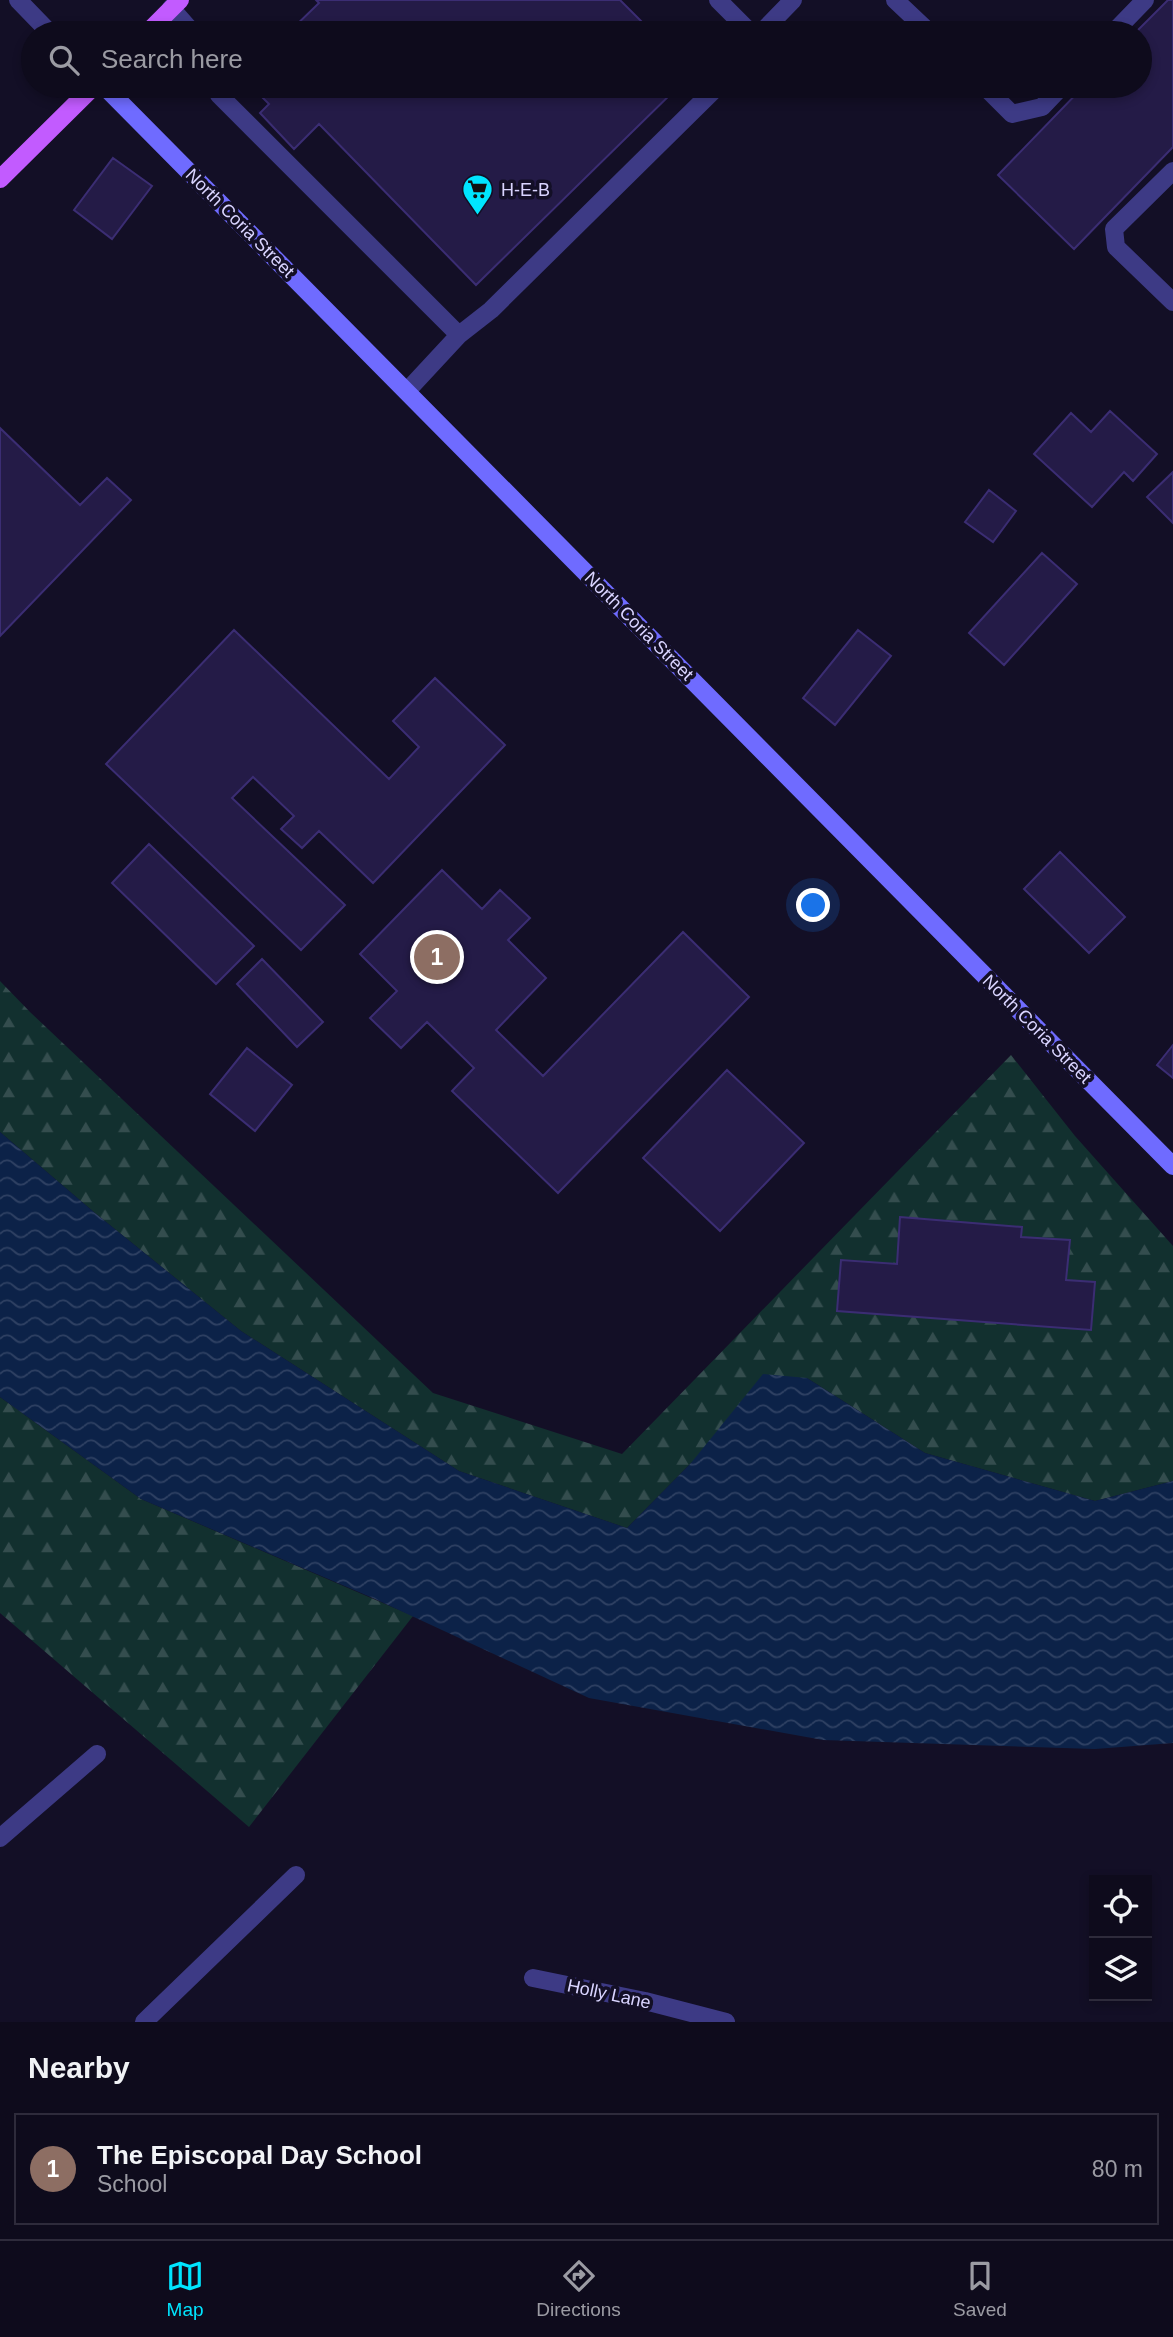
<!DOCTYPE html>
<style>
:root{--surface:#0e0b1c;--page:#1c1929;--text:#f1f3f6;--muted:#9b9ba3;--line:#2e2b3b;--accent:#00e5ff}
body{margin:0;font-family:Arial,sans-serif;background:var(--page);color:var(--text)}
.controls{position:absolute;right:21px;bottom:21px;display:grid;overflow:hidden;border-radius:0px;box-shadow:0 4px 10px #0003}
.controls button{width:63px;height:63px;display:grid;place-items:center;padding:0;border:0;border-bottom:2px solid var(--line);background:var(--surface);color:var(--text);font:35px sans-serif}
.you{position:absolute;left:814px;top:906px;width:24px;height:24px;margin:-18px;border:5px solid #fff;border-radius:50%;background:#1a73e8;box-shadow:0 0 0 10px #1a73e833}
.badge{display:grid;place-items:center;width:46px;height:46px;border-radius:50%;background:var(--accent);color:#fff;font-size:23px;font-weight:700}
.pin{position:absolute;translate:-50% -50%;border:4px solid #fff;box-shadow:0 2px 7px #0006}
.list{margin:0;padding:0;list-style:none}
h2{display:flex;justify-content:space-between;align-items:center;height:91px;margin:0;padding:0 28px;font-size:30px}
h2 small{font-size:23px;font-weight:400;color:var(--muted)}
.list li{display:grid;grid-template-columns:46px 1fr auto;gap:21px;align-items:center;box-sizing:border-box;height:112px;margin:0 14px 14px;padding:0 14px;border:2px solid var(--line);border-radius:0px}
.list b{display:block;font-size:26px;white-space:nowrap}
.list p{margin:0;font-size:23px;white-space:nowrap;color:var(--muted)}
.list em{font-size:23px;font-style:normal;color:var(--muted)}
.icon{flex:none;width:38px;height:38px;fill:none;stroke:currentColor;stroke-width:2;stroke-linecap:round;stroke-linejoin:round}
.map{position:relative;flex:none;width:1173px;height:2022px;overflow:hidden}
.search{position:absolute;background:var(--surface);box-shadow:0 4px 10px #0003;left:21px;right:21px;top:21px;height:77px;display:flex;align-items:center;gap:18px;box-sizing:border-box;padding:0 24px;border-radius:38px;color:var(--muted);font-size:26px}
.sheet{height:217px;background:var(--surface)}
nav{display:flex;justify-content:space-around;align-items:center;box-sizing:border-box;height:98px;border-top:2px solid var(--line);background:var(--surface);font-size:19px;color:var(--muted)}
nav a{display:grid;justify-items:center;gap:4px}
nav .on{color:var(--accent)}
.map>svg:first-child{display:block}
</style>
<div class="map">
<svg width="1173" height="2022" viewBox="0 0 1173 2022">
<defs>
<pattern id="forest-firs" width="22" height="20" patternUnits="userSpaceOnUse" patternTransform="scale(1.75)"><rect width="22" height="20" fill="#12302f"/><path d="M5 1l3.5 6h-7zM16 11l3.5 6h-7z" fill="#344d4e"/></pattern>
<pattern id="water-waves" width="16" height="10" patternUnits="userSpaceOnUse" patternTransform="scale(1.75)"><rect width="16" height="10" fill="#0c2248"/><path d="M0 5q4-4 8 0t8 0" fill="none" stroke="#2f4163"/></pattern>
</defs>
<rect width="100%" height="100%" fill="#130f26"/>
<path fill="url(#forest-firs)" d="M0,981l30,31 403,381 189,61 389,-399 64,81 98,110v235l-78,20 -170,-48 -118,-75 -116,85 -64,65 -168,-57 -218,-140 -146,-118 -95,-81z
M0,1397l141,102 272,117 -164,211 -249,-214z"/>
<path fill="url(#water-waves)" d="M0,1132l95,81 146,118 218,140 168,57 64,-65 72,-89 44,4 118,75 170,48 78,-20v262l-78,6 -272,-9 -234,-42 -214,-99 -234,-100 -141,-102z"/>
<path fill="#241b47" stroke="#3b2d73" stroke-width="2" d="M316,0h304l33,33h-365l31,-30z
M1168,0h5v147l-99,102 -76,-74 86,-89h56v-53h-5z
M251,86h428l-203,199 -157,-161 -25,25 -34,-36 9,-9z
M113,158l39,28 -40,53 -38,-29z
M1110,411l47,43 -24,27 -9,-9 -32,35 -58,-53 37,-41 20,19z
M0,428l80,77 27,-27 24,22 -131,136z
M1173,472v51l-26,-26z
M989,490l27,21 -23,31 -28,-20z
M1042,553l35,31 -73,81 -35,-32z
M234,630l155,149 30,-32 -26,-26 42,-43 70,67 -132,138 -54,-52 -17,17 -21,-19 13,-13 -41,-39 -21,21 113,107 -44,45 -195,-186z
M858,630l33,26 -56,69 -32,-27z
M149,844l105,102 -38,38 -104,-101z
M1060,852l65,65 -36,36 -65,-64z
M442,870l40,39 18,-19 30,28 -22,22 38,38 -50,52 47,46 140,-144 66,65 -191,196 -106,-102 22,-23 -47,-46 -26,26 -31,-30 27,-27 -37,-37z
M262,959l61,63 -26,25 -60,-63z
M1173,1045v33l-16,-13z
M247,1048l45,37 -37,46 -45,-37z
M727,1070l77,73 -84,88 -77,-73z
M900,1217l122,10 -1,10 49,3 -4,40 29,2 -4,48 -254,-19 4,-51 56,4z"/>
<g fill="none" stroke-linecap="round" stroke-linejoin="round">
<path stroke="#3d3a85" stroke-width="18" d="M718,0l33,33
M895,0l35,33
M171,8l22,25
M761,33l32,-33
M1113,33l32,-33
M218,86l1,9 240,240 32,-25 227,-224
M984,86l28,28 30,-7 20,-21
M1173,171l-59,58 2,18 57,55
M407,391l52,-56
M144,2022l152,-147"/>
<path stroke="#3d3a85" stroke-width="18" d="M18,0l32,33
M0,1838l97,-84
M533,1978l112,23 81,21"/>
<path stroke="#6f6bff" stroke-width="18" d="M104,86l1069,1080"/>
<path stroke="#c25bff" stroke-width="18" d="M147,33l33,-33
M0,179l94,-93"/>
</g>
<defs>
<symbol id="supermarket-pin" viewBox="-11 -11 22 30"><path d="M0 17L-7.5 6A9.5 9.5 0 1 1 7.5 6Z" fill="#00e5ff" stroke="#130f26"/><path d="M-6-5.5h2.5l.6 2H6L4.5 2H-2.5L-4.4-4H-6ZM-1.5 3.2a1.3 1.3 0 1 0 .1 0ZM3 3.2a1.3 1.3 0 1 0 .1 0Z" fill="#111"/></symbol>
</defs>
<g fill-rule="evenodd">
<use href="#supermarket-pin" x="460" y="172" width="35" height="47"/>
</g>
<g text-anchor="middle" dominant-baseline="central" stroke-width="7" stroke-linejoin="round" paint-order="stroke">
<g font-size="18" fill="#d9d4ff" stroke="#130f26" text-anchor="start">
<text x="501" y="190">H-E-B</text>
</g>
<g font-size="18" fill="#d9d4ff" stroke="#130f26">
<text transform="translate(240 223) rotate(45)">North Coria Street</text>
<text transform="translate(639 626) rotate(45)">North Coria Street</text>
<text transform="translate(1037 1029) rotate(45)">North Coria Street</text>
<text transform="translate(609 1994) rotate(12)">Holly Lane</text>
</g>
</g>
</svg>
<div class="controls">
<button><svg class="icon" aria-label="locate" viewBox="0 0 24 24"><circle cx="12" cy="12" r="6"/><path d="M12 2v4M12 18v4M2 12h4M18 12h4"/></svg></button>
<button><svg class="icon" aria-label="layers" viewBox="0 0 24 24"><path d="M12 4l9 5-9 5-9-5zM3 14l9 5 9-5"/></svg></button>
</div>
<div class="you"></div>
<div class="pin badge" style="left:437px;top:957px;background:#8d6e63">1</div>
<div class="search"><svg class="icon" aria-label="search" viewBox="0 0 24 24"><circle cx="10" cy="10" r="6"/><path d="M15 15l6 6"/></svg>Search here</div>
</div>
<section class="sheet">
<h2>Nearby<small></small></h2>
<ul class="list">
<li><span class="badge" style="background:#8d6e63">1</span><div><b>The Episcopal Day School</b><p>School</p></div><em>80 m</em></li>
</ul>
</section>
<nav>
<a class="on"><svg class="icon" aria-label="map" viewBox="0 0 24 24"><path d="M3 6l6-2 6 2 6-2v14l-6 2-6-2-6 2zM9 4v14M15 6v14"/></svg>Map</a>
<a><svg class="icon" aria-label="directions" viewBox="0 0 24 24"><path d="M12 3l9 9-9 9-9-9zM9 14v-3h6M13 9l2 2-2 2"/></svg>Directions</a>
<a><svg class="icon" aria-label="saved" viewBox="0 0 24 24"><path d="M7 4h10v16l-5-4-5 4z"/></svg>Saved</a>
</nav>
